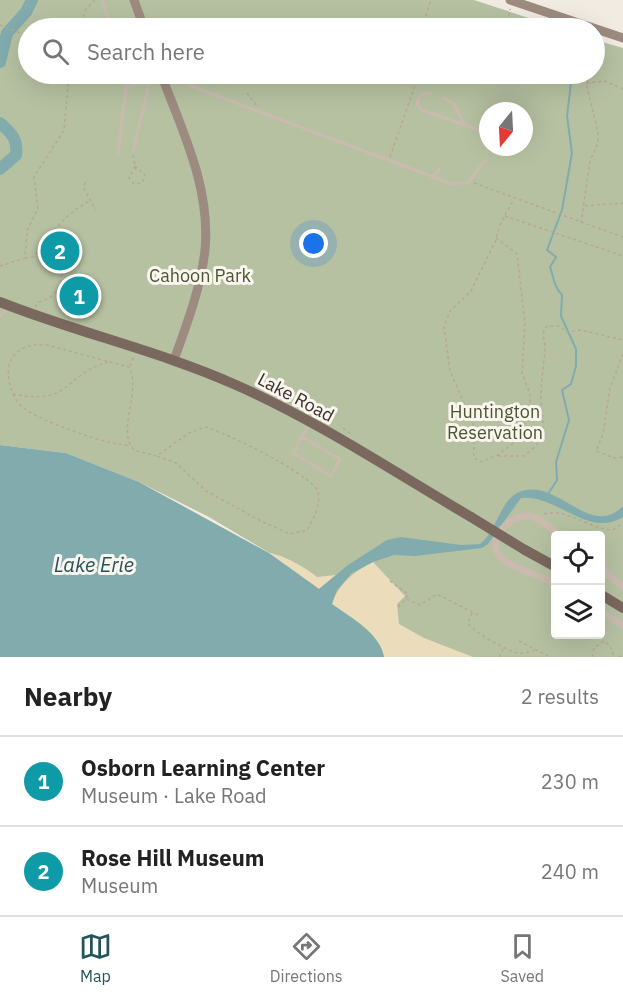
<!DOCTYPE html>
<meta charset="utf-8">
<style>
:root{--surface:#fff;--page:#f2f2f2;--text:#222;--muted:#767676;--line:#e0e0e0;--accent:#235459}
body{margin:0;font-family:"IBM Plex Sans",sans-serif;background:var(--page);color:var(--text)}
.controls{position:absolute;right:18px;bottom:18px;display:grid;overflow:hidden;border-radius:6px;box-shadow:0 6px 24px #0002}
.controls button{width:54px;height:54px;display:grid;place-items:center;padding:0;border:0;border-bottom:2px solid var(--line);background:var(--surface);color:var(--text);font:30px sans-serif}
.compass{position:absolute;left:479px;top:102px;width:54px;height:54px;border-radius:50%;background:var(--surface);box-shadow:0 6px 24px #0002;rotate:198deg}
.you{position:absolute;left:314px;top:244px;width:21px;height:21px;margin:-15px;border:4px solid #fff;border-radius:50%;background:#1a73e8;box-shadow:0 0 0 9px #1a73e833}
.badge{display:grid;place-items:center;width:39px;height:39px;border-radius:50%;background:var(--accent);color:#fff;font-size:20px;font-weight:700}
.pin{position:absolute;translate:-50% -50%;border:3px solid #fff;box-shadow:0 2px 6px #0006}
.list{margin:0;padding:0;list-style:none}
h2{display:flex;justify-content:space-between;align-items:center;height:78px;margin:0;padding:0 24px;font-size:26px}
h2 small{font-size:20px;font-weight:400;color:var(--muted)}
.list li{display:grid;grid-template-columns:39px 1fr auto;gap:18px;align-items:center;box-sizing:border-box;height:90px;padding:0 24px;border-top:2px solid var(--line)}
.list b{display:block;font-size:22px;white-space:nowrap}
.list p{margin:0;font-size:20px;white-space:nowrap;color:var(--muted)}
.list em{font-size:20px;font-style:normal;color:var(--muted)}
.icon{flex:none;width:33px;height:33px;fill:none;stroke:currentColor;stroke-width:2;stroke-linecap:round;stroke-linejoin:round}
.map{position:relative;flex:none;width:623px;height:657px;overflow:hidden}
.search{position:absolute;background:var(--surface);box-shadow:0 6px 24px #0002;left:18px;right:18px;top:18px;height:66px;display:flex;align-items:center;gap:15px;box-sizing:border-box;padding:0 21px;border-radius:33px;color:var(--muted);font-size:22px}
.sheet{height:258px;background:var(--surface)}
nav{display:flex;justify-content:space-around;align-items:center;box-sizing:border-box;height:84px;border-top:2px solid var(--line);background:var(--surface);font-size:16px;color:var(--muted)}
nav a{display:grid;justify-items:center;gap:3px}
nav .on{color:var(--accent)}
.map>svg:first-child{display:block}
</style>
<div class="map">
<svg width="623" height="657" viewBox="0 0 623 657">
<rect width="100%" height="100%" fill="#f2ebe2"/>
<path fill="#b6c1a2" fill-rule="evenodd" d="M0,0h474l85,28h-531v46h566l1,-34 28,8v609h-277l-63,-96 -74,-44 -70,-35 -73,-29 -66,-8zM488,111h36v36h-36zM556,536h44v98h-44z"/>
<path fill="#ebdcbb" d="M269,553c13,1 39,16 48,24l19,-2 -17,14z
M373,562l32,34 -8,8 2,20 25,14 49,19h-89c-4,-24 -34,-40 -53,-53 10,-22 22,-32 42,-42z"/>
<path fill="#82abae" d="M0,445l66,8 73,29 130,71 50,36 29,-24 39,-25 14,-3 60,8 19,-1c17,-12 20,-47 42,-53 37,-11 69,48 101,15v11c-35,22 -66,-23 -102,-19l-33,46 -6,4 -67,8 -21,-1 -21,7 -21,11 -15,17 -5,14c18,13 48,29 52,53h-384z"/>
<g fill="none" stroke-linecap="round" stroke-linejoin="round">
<path stroke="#82abae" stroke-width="2" d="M548,494l9,-14 -1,-18 13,-42 -7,-30 9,-6 5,-18v-17l-15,-33 1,-21c-8,-8 -8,-17 -12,-28l6,-10 -9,-7 15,-40 10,-57 -5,-37 5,-42"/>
<path stroke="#82abae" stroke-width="12" d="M0,62l7,-29 19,-21 6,-12
M0,123c12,10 18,17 16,32l-16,14"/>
<path stroke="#b6a698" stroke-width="1.5" stroke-dasharray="3 3" stroke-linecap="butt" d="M0,1v-1
M0,25l28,11
M79,28l7,-19 9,-9
M426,28v-13l5,-15
M507,28l3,-19
M587,82l3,-8
M247,93l10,13
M133,155l3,16
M390,157l29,-83
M135,166l10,9 -3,8 -8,1 -5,-6z
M85,182l-1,7 12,21
M474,183l149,54
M585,206l38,-3
M505,216l118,40
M581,223l9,-62 8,-18v-11l-12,-49 19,-2 18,8
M496,238l21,16 8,69 -3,50 8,21v17l-13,29 -19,15 -18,7 -6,-4 -1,-35 -23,-52 -6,-44 6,-16 21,-20 25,-51c2,-16 11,-27 18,-41
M25,258l8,-1c19,-22 29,-42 57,-56
M0,266l25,-8 2,-27 11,-23 -4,-31 30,-47 5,-56
M35,307l4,-5c22,-6 23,-22 24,-43l13,4
M623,354l-13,34 -7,46 -7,17 18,7 9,-1
M108,362c-47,14 -36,44 -95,32 -13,-32 2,-52 34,-49l82,22c13,23 -13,64 5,83l22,6
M130,366l4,-10
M13,394c3,6 6,11 12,15 16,12 84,37 104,36
M205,427c20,5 103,46 112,63 5,12 -3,29 -10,40l-17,4 -29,-13 -55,-30 -30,-28 -19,-7 32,-23z
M343,428l9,7
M498,456h26c27,-20 18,-28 17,-57 0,-16 2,-31 4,-47 2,-11 -6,-16 2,-26h13l6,6 15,-2 42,10
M544,514c21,-7 44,15 69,16l10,-7
M390,581l18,13 -2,4
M398,607l8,-8 14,6 17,-11 41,21
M472,613l-4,10c5,9 39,28 50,30 5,1 13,-2 18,-3
M519,641l31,16
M499,657l5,-10
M592,657l2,-9 10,-7 6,5 4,11
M619,657l4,-2"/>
<path stroke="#cabbae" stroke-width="3" d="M102,0l9,28
M123,74l3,14 36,-13 290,109 17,-2 13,-18 5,-4
M193,85l3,-11
M431,94l-5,-1 -7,4 -2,7 5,6 66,23
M444,98l10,6 11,21
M133,151l17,-71
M118,154l8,-66
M433,176l7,-7
M0,316l9,-9
M302,437l38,22 -9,17 -38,-23 16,-29"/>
<path stroke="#cabbae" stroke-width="7" d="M600,568l23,19
M556,584c-14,-8 -51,-17 -58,-30 -10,-17 13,-39 30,-38 12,1 22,12 31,20
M600,611l23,14"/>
<path stroke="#9e8b7f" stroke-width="9" d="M134,0l10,28
M510,0l113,38
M161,74c21,56 50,114 44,176 -4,37 -18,74 -31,110"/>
<path stroke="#7a685e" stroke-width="10" d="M0,302c78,31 160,49 236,83 82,36 158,87 235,132
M525,550l31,17
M600,594l23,14"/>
<path stroke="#7a685e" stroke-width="10" d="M471,517l54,33"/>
</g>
<g text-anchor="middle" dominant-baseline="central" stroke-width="6" stroke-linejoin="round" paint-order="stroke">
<g font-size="18" fill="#485631" stroke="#faf5ee">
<text x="200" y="275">Cahoon Park</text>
<text x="495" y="411">Huntington<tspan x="495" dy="21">Reservation</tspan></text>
</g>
<g font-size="18" fill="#39302c" stroke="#faf5ee">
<text transform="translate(296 397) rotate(28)">Lake Road</text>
</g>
<g font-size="20" font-style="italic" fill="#235459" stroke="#faf5ee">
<text x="94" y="564">Lake Erie</text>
</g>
</g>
</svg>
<div class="controls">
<button><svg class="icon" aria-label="locate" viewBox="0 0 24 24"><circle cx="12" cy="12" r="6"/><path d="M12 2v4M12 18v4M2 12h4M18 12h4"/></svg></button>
<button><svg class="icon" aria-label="layers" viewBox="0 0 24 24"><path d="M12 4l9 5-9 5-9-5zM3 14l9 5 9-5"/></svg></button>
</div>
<svg class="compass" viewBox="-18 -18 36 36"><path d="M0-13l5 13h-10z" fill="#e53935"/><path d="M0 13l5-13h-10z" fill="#767676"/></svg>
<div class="you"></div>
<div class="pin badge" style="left:79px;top:296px;background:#0f9aa8">1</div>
<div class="pin badge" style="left:60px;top:251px;background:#0f9aa8">2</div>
<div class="search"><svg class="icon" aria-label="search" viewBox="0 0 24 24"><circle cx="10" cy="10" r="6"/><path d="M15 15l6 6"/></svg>Search here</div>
</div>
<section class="sheet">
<h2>Nearby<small>2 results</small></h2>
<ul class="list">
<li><span class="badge" style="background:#0f9aa8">1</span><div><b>Osborn Learning Center</b><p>Museum · Lake Road</p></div><em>230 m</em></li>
<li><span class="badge" style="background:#0f9aa8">2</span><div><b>Rose Hill Museum</b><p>Museum</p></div><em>240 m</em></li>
</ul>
</section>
<nav>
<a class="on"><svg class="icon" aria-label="map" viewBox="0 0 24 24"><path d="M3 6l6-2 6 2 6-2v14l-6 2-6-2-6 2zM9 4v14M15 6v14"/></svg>Map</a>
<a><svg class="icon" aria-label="directions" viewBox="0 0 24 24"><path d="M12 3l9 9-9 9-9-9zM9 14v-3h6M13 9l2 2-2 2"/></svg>Directions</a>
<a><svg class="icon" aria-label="saved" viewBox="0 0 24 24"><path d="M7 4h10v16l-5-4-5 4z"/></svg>Saved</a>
</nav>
